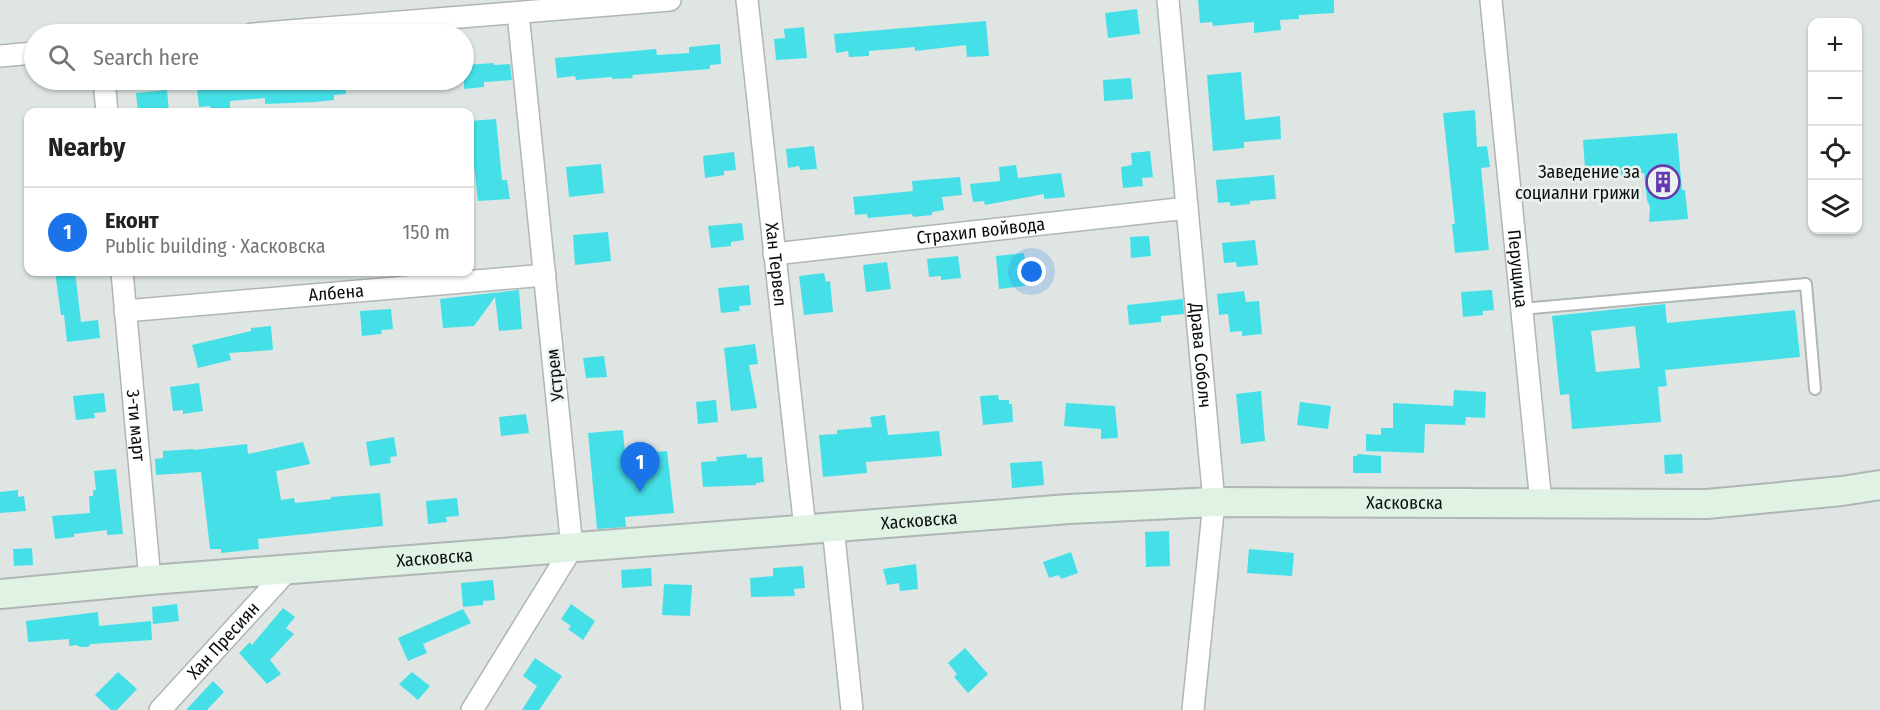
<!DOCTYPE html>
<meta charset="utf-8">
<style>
:root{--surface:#fff;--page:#f2f2f2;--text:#222;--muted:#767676;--line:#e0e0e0;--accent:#1a73e8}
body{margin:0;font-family:"Fira Sans Condensed",sans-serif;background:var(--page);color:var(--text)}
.controls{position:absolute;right:18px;top:18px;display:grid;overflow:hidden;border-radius:12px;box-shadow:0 2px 4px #0004}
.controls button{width:54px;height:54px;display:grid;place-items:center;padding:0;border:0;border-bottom:2px solid var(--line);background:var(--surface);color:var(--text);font:30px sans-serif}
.you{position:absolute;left:1032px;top:272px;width:21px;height:21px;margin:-15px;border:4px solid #fff;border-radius:50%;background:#1a73e8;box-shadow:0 0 0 9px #1a73e833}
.badge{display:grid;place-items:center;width:39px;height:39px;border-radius:50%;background:var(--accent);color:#fff;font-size:20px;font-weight:700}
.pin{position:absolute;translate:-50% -50px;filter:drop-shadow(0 2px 3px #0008)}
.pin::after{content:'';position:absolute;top:32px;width:21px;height:18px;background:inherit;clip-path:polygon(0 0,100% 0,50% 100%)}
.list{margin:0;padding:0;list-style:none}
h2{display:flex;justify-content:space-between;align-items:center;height:78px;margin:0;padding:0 24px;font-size:26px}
h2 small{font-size:20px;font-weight:400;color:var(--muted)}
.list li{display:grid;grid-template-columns:39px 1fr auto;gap:18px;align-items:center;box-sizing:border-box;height:90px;padding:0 24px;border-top:2px solid var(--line)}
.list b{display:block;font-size:22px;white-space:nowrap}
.list p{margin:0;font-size:20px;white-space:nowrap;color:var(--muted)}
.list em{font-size:20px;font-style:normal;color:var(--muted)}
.icon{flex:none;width:33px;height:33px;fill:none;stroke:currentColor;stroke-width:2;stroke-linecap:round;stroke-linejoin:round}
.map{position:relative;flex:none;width:1880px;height:710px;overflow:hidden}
.search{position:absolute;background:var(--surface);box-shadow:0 2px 4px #0004;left:24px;top:24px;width:450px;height:66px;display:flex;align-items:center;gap:15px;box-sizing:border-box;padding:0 21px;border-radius:33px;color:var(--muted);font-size:22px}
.panel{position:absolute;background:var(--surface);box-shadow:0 2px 4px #0004;left:24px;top:108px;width:450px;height:168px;border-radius:12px}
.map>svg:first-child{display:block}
</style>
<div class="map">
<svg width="1880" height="710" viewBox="0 0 1880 710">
<rect width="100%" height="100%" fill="#dee5e3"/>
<path fill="#45e0e7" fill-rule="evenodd" d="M1198,0h136v13l-35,2v4l-19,1 1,10 -27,3v-11l-41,4 -1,-4 -12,1z
M1137,9l3,25 -32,4 -3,-25z
M986,21l3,35 -22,1 -1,-12 -51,6v-4l-46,4v5l-20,1 -1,-6 -12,2 -2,-19z
M804,27l3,31 -31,2 -2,-21 11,-1 -1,-9z
M720,44l1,20 -11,1v4l-78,6 1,3 -21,1v-2l-36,3 -1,-4 -18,2 -2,-20 101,-9 1,6 32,-2v-6z
M494,63v2l16,-1 2,16 -28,2v5l-20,2v-24z
M1241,72l4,48 35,-4 1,23 -37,3v6l-31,3 -6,-76z
M1131,78l2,21 -29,2 -1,-21z
M305,80h40l1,14 -12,1v5l-19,2 -50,2v-6l-35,3v9l-19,2 -1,-6 -11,1 -2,-19z
M167,90l2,22h-31l-2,-19z
M1475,110l2,37 10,-1 3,21 -9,1 8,82 -34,3 -3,-29h3l-12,-111z
M496,119l6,61h5l3,19 -32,2 -5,-44h-3v-36z
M1677,133l5,57h3l3,29 -39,3 1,-15 -3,-7 -3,-27 -37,3 -1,-8 -21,1 -2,-29z
M814,146l3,23 -17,1 -1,-4 -11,2 -2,-19z
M1150,151l3,26 -11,1 1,8 -20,2 -2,-21 11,-2 -1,-12z
M734,152l2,18 -12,1v4l-19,3 -2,-22z
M601,164l3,29 -35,4 -3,-30z
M1016,165l2,13 43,-5 4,24 -21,2v-5l-59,11 -1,-4 -11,1 -3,-18 30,-3 -1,-14z
M1274,175l2,24 -26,2v3l-20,2v-4l-12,1 -2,-23z
M960,177l2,18 -20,2 2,13 -12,2v3l-19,2 -1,-3 -44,4 -1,-4 -12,1 -2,-18 60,-6 -1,-10z
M742,223l2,17 -13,2v4l-20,2 -3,-22z
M608,232l3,29 -36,4 -2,-30z
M1149,236l2,20 -20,2 -1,-21z
M1255,240l3,25 -21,2 -1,-5 -12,1 -2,-20z
M1024,253l3,26h-3l1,7 -26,3 -3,-33z
M958,256l3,22 -20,2v-4l-12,1 -2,-18z
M887,262l4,27 -25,3 -3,-27z
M55,272h20l6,50 17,-2 2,18 -33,4 -3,-27h-3z
M824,273l2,9 4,-1 3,31 -29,3 -5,-39z
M749,285l2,20 -12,1 1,5 -19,2 -3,-25z
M519,290l3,39 -23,2 -4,-34 -21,29 -31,2 -3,-29z
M1492,290l2,20 -11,1v4l-20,2 -2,-25z
M1244,291l2,11 13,-1 3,33 -20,2v-5l-12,1 -2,-18 -9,1 -2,-21z
M1183,299l1,15 -23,2v6l-32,3 -2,-20z
M1665,304l2,19 128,-13 5,47 -135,13 2,16 -9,1 3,35 -89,7 -3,-35 -9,1 -8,-79zM1635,326l5,42 -44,4 -5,-41z
M391,309l2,20 -12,1 1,4 -20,2 -2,-25z
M271,326l2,24 -44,3 2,7 -33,8 -6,-23 59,-14v-3z
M755,344l3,20 -9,1 8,43 -26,3 -7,-63z
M604,356l3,21 -21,1 -3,-20z
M199,383l4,28 -20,3v-4l-10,1 -3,-24z
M1454,390l32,2 -1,26 -19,-1 -1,8 -40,-1 -1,29 -58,-2v-17l15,1v-7h12v-25l60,3z
M1261,391l4,50 -24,3 -5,-50z
M104,393l2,19 -12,1 1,5 -19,2 -3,-24z
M998,395l1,5h10v4h3l1,18 -30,3 -3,-29z
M716,400l2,22 -20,2 -2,-22z
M1300,402l31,4 -3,23 -31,-4z
M1066,403l49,3 3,32 -17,1v-10l-37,-3z
M526,414l3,19 -28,3 -2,-19z
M885,415l3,20 51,-4 3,25 -76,6 1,11 -44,4 -4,-42 18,-1v-4l35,-3 -2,-10z
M623,430l2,25 42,-4 7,62 -49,4 1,10 -29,2 -9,-96z
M394,437l3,19 -7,1 1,6 -21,3 -4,-24z
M303,442l7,22 -34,7 5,29 13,-2 1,5 36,-4v-2l49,-4 3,33 -125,13 1,10 -38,4v-4h-11l-9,-77 -45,3 -1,-16 8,-1v-7l31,-2v1l53,-6 1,10z
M747,454v4l15,-1 2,25 -8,1v2l-53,2 -2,-25 16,-1 -1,-4z
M1357,454l24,2v17h-28v-17h4z
M1682,454l1,19 -18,1 -1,-19z
M1042,461l2,24 -32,3 -2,-25z
M116,469l7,65 -16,1v-5l-33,4v3l-19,2 -3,-23 38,-3 -1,-17h4v-6h3l-2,-19z
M18,490v7l6,-1 2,15 -26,2v-21z
M457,498l2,18 -13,1 1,5 -19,2 -2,-23z
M1169,531l1,35 -24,1 -1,-35z
M32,548l1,17 -19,1 -1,-17z
M1249,549l45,4 -2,23 -45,-3z
M1071,552l7,21 -17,6 -2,-4 -10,3 -6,-16z
M916,564l2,25 -18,2 -1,-8 -12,2 -4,-16z
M803,566l2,22 -11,1 1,7 -44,1 -1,-19 23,-2v-8z
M651,568l1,18 -30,2 -1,-18z
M493,580l2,20 -12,1v4l-20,2 -2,-24z
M664,584l28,1 -2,31 -28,-1z
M177,604l2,17 -26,3 -1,-17z
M571,604l24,17 -12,19 -15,-11 3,-3 -10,-7z
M283,608l12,9 -9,11 8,6 -24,26 11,14 -14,10 -28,-31 11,-11 2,3z
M463,609l8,14 -48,21 4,9 -19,8 -10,-23z
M98,612l1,14 52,-5 1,19 -61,4 -3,3h-8l-3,-2 -8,1v-7l-41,3 -2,-21z
M965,648l23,26 -20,19 -14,-16 3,-3 -9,-11z
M535,658l27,18 -23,34h-17l15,-24 -14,-10z
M118,672l19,17 -20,21h-6l-16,-15z
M412,672l18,14 -12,14 -19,-16z
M213,681l11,11 -17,18h-21z"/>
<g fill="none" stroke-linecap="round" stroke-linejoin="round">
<defs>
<path id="lane" d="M1522,309l284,-25 9,105"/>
<g id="street">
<path id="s1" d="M747,0l58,529"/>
<path id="s2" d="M1168,0l46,502 -21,208"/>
<path id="s3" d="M1491,0l50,503"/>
<path d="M252,34l418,-34"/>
<path d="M0,56l34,-3"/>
<path d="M104,80l3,32"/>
<path id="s4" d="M774,254l413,-46"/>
<path id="s5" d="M122,272l28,308"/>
<path id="s6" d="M125,311l420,-36"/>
<path d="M833,527l19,183"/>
<path id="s7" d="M160,710l128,-140"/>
<path d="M472,710l100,-162 -54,-535"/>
</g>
<g id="secondary">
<path id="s8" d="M0,594l150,-14 919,-71 145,-7 493,2 135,-13 38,-6"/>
</g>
</defs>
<use href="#lane" stroke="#afb6b4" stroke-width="14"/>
<use href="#street" stroke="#afb6b4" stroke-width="24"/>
<use href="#secondary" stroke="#afb6b4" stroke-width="32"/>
<use href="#lane" stroke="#fff" stroke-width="10"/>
<use href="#street" stroke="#fff" stroke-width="21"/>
<use href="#secondary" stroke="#e0f2e4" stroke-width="28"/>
</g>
<defs>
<symbol id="building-ring" viewBox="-11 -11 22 22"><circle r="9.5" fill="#ebf3f0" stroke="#6739b0" stroke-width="1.5"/><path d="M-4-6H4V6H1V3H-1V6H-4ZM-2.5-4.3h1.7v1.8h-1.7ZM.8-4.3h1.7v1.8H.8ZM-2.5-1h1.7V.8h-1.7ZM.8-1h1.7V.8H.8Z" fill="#6739b0"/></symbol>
</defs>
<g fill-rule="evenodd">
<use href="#building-ring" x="1644" y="163" width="38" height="38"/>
</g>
<g text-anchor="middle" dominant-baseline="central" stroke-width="5" stroke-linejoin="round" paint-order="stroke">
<g font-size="18" fill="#0b0e0d" stroke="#ebf3f0" text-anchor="end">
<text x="1640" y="172">Заведение за<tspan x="1640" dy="21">социални грижи</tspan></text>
</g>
<g font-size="18" fill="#0b0e0d" stroke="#ebf3f0">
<text stroke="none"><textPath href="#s4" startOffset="208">Страхил войвода</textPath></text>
<text stroke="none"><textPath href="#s1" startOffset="266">Хан Тервел</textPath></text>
<text stroke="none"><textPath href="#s3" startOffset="270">Перущица</textPath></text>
<text stroke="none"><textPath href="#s6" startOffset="212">Албена</textPath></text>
<text stroke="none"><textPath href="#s2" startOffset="357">Драва Соболч</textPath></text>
<text transform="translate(555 375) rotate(-96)">Устрем</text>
<text stroke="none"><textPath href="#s5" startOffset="154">3-ти март</textPath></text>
<text stroke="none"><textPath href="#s8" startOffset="1408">Хасковска</textPath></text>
<text stroke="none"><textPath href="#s8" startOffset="922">Хасковска</textPath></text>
<text stroke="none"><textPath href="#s8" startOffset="436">Хасковска</textPath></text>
<text stroke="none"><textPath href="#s7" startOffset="94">Хан Пресиян</textPath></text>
</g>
</g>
</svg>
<div class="controls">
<button>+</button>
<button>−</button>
<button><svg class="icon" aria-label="locate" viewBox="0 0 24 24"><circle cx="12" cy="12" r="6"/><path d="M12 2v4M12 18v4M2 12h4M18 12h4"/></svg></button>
<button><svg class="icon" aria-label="layers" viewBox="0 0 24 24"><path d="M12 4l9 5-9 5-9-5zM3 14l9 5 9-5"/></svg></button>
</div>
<div class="you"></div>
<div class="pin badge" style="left:640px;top:492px">1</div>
<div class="search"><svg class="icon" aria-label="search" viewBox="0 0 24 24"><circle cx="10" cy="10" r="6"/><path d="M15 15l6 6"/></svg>Search here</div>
<section class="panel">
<h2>Nearby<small></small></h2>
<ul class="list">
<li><span class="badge">1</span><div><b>Еконт</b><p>Public building · Хасковска</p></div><em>150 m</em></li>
</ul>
</section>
</div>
